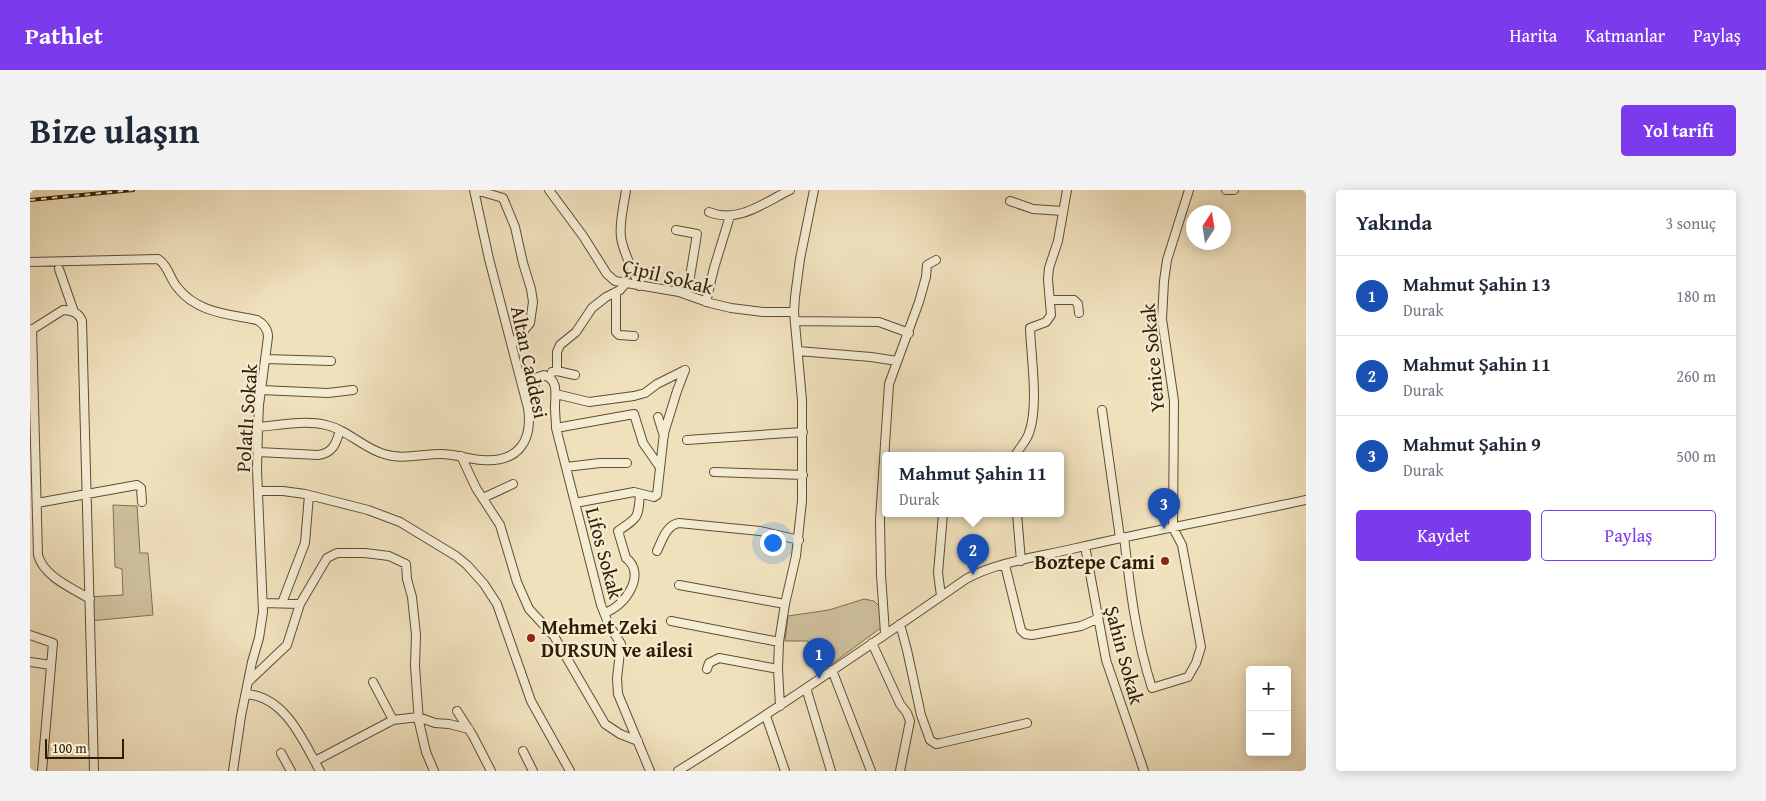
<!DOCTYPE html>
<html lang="tr">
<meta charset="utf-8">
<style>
:root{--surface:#fff;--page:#f2f2f3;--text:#1f2937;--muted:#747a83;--line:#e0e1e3;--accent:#7c3aed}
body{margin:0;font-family:"Gentium Book Plus",serif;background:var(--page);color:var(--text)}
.controls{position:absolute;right:15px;bottom:15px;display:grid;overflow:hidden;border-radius:5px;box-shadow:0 2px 12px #0003}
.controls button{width:45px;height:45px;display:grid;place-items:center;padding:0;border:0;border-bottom:1px solid var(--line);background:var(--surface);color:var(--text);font:25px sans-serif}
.compass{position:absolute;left:1156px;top:15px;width:45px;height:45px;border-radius:50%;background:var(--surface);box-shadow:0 2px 12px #0003;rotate:12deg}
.scale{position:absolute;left:15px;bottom:12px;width:79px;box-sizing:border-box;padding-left:5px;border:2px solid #301c00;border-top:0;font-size:14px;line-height:18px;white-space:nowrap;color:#301c00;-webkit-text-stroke:4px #f5ecd4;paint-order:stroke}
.you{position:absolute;left:742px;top:352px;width:18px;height:18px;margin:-12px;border:4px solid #fff;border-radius:50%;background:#1a73e8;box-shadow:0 0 0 8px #1a73e833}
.badge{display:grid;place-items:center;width:32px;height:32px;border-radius:50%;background:var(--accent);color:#fff;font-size:16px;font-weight:700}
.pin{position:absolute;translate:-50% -41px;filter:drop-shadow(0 1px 2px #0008)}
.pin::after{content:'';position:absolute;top:26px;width:18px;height:15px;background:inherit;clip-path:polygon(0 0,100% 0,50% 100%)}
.popup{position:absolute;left:852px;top:262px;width:182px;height:65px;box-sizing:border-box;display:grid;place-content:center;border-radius:5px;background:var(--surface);filter:drop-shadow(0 1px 4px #0005);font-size:16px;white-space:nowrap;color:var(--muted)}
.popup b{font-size:19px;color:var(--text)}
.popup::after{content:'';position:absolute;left:50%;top:100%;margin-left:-10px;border:10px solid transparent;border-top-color:var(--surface)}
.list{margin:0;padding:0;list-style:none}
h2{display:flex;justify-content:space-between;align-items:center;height:65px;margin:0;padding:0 20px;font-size:21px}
h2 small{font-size:16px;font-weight:400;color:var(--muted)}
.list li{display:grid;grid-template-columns:32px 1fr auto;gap:15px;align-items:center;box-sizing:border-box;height:80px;padding:0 20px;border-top:1px solid var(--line)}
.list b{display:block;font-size:19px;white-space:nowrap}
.list p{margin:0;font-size:16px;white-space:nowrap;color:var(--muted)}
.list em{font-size:16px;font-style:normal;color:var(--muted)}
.actions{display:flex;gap:10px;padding:15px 20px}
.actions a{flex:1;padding:11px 0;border:1px solid var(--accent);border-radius:5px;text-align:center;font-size:18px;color:var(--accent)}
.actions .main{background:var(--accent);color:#fff}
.map{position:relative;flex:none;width:1276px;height:581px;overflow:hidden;border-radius:5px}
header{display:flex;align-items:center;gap:30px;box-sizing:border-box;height:70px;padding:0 25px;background:var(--accent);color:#fff}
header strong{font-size:24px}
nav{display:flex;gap:28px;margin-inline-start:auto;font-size:18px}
.intro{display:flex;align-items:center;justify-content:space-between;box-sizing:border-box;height:120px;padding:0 30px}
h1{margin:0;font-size:35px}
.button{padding:12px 22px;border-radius:5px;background:var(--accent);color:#fff;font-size:18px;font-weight:700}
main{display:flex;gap:30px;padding:0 30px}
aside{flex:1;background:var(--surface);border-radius:5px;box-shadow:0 2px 12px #0003}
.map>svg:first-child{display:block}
</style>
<header>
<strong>Pathlet</strong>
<nav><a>Harita</a><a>Katmanlar</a><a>Paylaş</a></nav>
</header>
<div class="intro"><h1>Bize ulaşın</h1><a class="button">Yol tarifi</a></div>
<main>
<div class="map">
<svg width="1276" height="581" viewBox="0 0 1276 581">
<rect width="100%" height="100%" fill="#f0e1bd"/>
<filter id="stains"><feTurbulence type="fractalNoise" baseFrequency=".004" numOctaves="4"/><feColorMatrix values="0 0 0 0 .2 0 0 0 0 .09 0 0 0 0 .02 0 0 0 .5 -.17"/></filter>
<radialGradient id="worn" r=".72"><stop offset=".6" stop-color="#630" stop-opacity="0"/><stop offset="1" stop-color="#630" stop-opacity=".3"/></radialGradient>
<path fill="#cfc09d" stroke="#806e4e" d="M83,315l24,1 3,47h8l5,62 -63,6 -1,-24 34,-2 -1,-26 -7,-2z
M834,409l10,2 6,6 2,20 -53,39 -7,-9 -13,7 -1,-23h-23l3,-25 41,-6z"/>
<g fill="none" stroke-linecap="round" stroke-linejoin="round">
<defs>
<path id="minor" d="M446,0l27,8 12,29 8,36 8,26 2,13 -3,21 -18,22
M519,0l34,46 24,38 8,7 64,11 31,11 21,5 32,4h31
M596,0c-2,15 -7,32 -5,47 2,17 13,33 18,49
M1196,0h8
M980,11l23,8 30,2
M679,22c29,12 56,-10 81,-22
M646,40l21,4 -10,61
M0,72l128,-3c10,6 12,20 19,28 20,26 51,27 80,33 7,4 11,9 11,17l-9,68 -1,22 -1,43 6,142 -4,26 -7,24 -11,54 -8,55
M29,79l15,43
M586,102v40l3,3 15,1
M1020,110h24l4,4 1,9
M676,112l8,-34 16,-52
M765,131l84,1 30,11
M2,139l6,226c6,22 34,33 52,44
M0,141l33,-21c9,0 16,3 19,11l12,450
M768,161l73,6 26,4
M235,169l66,2
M527,181v-19l3,-7 16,-13 16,-24 14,-11 14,-7 5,-6
M522,182l5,-1 18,4
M231,200l67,3 25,-3
M526,204l33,8 45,-6 11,-3 12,-9 28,-14
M497,211l11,-24 6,-2c15,5 11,19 11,32 0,7 1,14 1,21l45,177 8,20 12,19 -4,34 1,16 32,77
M1072,220l18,128
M628,227l6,19
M228,237c22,-2 47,-7 68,-2 22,5 37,23 58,29 18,6 38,0 57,0 14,0 27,5 41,6 36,3 51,-19 46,-52l-39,-149 -15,-69
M526,238l78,-14 9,29 16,23
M657,250l116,-8
M228,262l60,3c15,-2 18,-11 22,-25
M431,266l15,32 24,37 17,57 12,27 25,27 51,88 15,10 18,7
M985,266c4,-8 11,-14 14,-23 10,-27 2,-76 1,-105l16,-6 5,-7 -3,-36 1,-11 9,-27 9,-51
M536,277l34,-4h27
M684,282l89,3
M228,301h25l22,3 63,16 32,12 56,34 11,9 17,19 13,20 34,97 39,70
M453,308l30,-14
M7,313l100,-18 4,3 1,14
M545,313l59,-11 20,5 3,-2 7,-62 13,-42 8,-21
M987,324l4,47
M1094,347c6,51 12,102 28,151l36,-11 8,-14 5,-16 -19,-102 -9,-17 1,-127 -12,-82 2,-38 3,-21 22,-70
M1055,356l21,114 38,111
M627,361c5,-10 9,-26 22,-28l81,8 39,9
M975,375l16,65 4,4 7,1 49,-9 16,-7
M649,395l106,19
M911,406l-3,-23 5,-59
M233,413l37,1
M252,413l23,-60 4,-48
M574,423c21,-6 43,-39 22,-55l-8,-27c21,-14 20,-13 22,-37
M641,431l108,21
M870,434l7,26 14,65 9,25 6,4 5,-1 86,-20
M855,443l-4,-58 -1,-55 9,-136 30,-82 7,-25 1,-12 9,-5
M0,445l23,8 -11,128
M842,453l28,61 7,9 3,8 -10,50
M0,472l21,3
M677,479l2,-6 10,-5 59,11
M802,480l39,101
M218,492l39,-37 13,-41 27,-46 10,-5h28l24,3 17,8 1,15 5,18 4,38 -1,31 4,56 7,30 8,19
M343,492l20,38
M776,498l25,83
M216,504c40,3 57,47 74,77
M750,516l-2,-37 1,-27 6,-38 11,-48 6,-55v-101l-8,-88 1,-15 5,-38 14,-69
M427,521l16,25 18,35
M736,526l19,55
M493,561l10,20
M251,563l10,18
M285,571l78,-41 25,-3 17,6 14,1 20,5
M648,581c98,-61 193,-126 288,-192 30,-17 72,-22 106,-30 77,-18 156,-32 234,-49"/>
</defs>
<use href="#minor" stroke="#604d2f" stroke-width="10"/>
<use href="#minor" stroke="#f5ecd4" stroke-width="8"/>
<defs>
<path id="rail" d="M0,10l103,-10"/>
</defs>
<use href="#rail" stroke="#301c00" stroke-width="4"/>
<use href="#rail" stroke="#f5ecd4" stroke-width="2" stroke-dasharray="5.5" stroke-linecap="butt"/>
</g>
<g fill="#8f2418" stroke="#f5ecd4" stroke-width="2">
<circle cx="1135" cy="371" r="5"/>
<circle cx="501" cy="448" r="5"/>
</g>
<g text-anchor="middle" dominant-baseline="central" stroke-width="4.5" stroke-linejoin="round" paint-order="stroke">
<g font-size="20" fill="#301c00" stroke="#f5ecd4">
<text transform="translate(638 86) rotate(14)">Çipil Sokak</text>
<text transform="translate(1122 168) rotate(-95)">Yenice Sokak</text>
<text transform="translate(500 172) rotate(78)">Altan Caddesi</text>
<text transform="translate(216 228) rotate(-86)">Polatlı Sokak</text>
<text transform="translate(575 363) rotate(75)">Lifos Sokak</text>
<text transform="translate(1095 465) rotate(75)">Şahin Sokak</text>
</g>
<g font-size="20" font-weight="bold" fill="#301c00" stroke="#f5ecd4" text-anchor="end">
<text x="1125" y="371">Boztepe Cami</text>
<text x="511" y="436" text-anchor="start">Mehmet Zeki<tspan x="511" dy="23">DURSUN ve ailesi</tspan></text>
</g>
</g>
<rect width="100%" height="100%" filter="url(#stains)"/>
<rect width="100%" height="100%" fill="url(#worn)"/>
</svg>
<div class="controls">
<button>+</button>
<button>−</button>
</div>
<svg class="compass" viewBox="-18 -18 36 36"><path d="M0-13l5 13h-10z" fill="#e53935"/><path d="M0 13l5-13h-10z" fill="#747a83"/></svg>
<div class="scale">100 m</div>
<div class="you"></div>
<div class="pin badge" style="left:789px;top:489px;background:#1a4fb4">1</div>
<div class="pin badge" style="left:943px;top:385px;background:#1a4fb4">2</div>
<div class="popup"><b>Mahmut Şahin 11</b>Durak</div>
<div class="pin badge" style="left:1134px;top:339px;background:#1a4fb4">3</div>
</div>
<aside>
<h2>Yakında<small>3 sonuç</small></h2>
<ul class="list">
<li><span class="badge" style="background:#1a4fb4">1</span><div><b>Mahmut Şahin 13</b><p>Durak</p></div><em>180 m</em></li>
<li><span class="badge" style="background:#1a4fb4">2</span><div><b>Mahmut Şahin 11</b><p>Durak</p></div><em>260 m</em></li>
<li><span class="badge" style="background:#1a4fb4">3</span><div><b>Mahmut Şahin 9</b><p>Durak</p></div><em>500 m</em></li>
</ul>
<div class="actions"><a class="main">Kaydet</a><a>Paylaş</a></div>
</aside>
</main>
